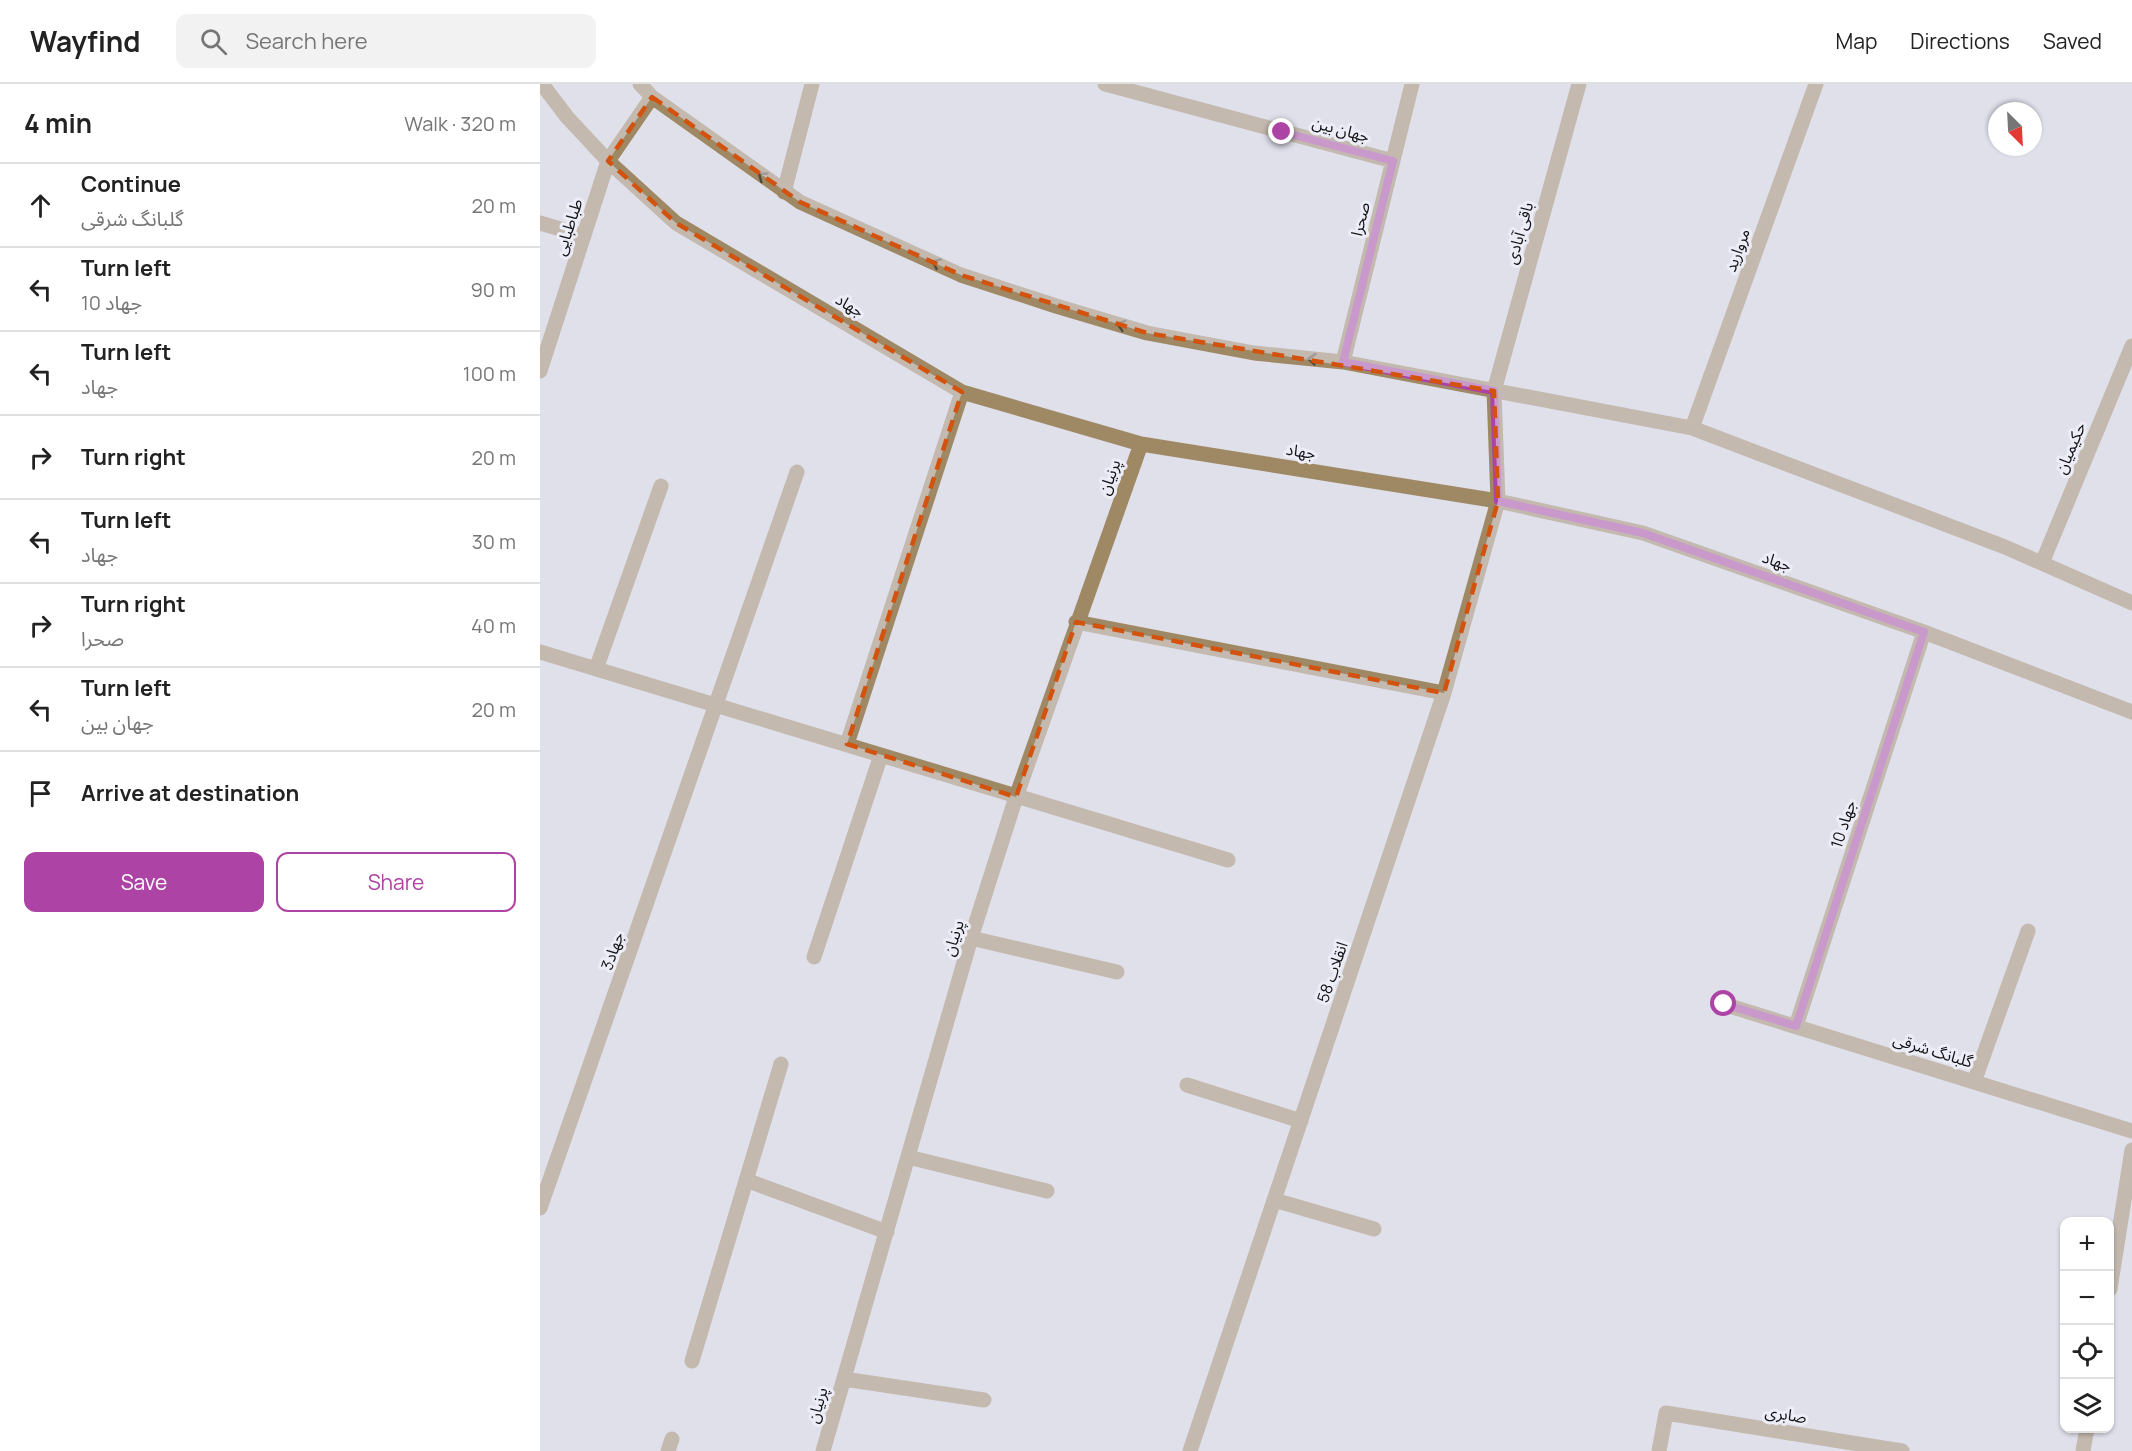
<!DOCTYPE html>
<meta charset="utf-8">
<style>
:root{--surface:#fff;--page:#f2f2f2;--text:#222;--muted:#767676;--line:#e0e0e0;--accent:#ad44a5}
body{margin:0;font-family:Manrope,"Noto Sans Arabic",sans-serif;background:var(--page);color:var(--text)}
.controls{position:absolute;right:18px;bottom:18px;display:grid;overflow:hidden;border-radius:12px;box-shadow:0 2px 4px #0004}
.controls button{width:54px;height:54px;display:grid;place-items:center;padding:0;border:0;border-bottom:2px solid var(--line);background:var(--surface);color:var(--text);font:30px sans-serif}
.compass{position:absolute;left:1448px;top:18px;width:54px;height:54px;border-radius:50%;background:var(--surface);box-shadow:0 2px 4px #0004;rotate:156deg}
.stop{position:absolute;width:18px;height:18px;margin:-14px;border:4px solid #ad44a5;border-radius:50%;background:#fff}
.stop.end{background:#ad44a5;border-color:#fff;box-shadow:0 2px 6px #0008}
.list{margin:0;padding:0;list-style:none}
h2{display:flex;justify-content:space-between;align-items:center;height:78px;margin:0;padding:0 24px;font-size:26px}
h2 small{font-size:20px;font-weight:400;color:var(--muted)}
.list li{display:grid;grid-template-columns:39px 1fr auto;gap:18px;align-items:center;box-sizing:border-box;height:84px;padding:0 24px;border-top:2px solid var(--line)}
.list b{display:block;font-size:22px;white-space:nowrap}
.list p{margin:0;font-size:20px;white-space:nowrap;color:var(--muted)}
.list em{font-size:20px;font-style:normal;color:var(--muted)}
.actions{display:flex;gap:12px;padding:18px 24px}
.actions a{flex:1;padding:14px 0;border:2px solid var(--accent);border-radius:12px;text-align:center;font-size:21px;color:var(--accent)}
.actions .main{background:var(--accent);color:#fff}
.icon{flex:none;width:33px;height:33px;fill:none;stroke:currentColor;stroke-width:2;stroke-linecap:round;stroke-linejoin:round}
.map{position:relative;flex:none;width:1592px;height:1367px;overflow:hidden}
header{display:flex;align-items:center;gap:36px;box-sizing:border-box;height:84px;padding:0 30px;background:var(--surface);border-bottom:2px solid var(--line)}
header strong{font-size:28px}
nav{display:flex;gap:33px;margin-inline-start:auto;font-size:21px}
.search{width:420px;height:54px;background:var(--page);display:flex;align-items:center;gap:15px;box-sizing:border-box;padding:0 21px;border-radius:12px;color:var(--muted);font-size:22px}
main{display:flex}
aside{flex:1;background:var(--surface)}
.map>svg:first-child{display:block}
</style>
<header>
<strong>Wayfind</strong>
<div class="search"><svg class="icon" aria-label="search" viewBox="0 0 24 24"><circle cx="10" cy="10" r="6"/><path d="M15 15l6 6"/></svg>Search here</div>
<nav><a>Map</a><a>Directions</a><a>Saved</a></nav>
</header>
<main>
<aside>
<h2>4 min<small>Walk · 320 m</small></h2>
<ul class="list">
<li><svg class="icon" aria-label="ahead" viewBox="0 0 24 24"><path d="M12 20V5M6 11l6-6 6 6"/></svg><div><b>Continue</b><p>گلبانگ شرقی</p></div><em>20 m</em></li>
<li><svg class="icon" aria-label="left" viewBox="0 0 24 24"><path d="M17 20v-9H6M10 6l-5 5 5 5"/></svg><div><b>Turn left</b><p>جهاد 10</p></div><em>90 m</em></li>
<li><svg class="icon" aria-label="left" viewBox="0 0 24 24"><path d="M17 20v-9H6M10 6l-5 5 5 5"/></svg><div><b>Turn left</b><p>جهاد</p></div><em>100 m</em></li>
<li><svg class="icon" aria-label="right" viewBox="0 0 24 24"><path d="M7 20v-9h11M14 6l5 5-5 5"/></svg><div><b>Turn right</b></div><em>20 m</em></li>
<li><svg class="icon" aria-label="left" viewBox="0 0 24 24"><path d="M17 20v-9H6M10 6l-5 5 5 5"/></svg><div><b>Turn left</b><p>جهاد</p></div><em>30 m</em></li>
<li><svg class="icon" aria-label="right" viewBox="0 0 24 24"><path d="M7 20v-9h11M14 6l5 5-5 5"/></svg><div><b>Turn right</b><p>صحرا</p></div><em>40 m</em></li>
<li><svg class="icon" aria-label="left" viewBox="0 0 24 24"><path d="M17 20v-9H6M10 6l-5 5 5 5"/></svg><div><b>Turn left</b><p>جهان بین</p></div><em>20 m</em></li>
<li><svg class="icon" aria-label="arrive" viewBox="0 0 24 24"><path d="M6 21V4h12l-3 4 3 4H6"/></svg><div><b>Arrive at destination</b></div></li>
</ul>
<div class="actions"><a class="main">Save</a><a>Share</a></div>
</aside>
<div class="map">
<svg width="1592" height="1367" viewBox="0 0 1592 1367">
<rect width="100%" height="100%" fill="#e0e0eb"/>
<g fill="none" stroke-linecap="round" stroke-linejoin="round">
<path stroke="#9f8965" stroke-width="15" d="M2,0l25,33 41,44 68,62 286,169 179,52 357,57 145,32 281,99 208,80
M100,0l12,13 148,105 161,73 95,31 91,27 107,20 89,9 349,66 313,119 127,56
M565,0l288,77
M244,108l28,-108
M0,139l44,13
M803,278l69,-278
M0,287l68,-210 44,-64
M1152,344l124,-344
M1502,479l90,-217
M536,538l368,71
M0,568l688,208
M56,585l65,-183
M307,660l115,-352
M431,854l146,34
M274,873l67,-202
M1183,920l409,127
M1256,942l128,-394
M1434,998l54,-151
M647,1001l114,36
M368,1073l139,34
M206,1096l141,52
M734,1116l100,29
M0,1124l257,-736
M1570,1205l22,-139
M152,1277l89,-297
M304,1295l140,21
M128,1367l4,-12
M283,1367l148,-513 45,-141 125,-353
M650,1367l254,-758 54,-192 -4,-110 85,-307
M1119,1367l7,-38 236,38
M1543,1367l4,-23"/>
</g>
<defs><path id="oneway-chevron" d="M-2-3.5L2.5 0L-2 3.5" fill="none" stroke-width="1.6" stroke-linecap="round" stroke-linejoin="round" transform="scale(1.5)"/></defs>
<g stroke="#52483a">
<use href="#oneway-chevron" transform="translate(222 92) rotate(-144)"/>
<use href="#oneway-chevron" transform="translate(396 179) rotate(-156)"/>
<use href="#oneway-chevron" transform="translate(581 241) rotate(-164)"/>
<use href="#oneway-chevron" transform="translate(772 275) rotate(-174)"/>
</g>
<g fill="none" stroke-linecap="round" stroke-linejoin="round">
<path stroke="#ad44a5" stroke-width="8" d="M742,48l111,29 -50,201 151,29 4,110 145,32 281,99 -128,394 -72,-22"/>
</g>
<path d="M0 0H1592V1367H0ZM112,13l148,105 161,73 186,58 347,58 4,110 -54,192 -368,-71 -60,175 -169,-53 115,-352 -286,-169 -68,-62z" fill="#e0e0eb" fill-opacity=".55" fill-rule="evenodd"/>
<path fill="none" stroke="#d3520d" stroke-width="4.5" stroke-dasharray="12 8" stroke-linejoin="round" d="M112,13l148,105 161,73 186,58 347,58 4,110 -54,192 -368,-71 -60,175 -169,-53 115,-352 -286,-169 -68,-62z"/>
<g text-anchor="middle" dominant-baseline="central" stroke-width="6" stroke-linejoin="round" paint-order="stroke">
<g font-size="16" fill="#131316" stroke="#ededf8">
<text transform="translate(801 45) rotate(15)">جهان بین</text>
<text transform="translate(820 135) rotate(-76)">صحرا</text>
<text transform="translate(28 143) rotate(-72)">طباطبایی</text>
<text transform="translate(979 149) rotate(-74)">باقی آبادی</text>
<text transform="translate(1197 166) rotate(-70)">مروارید</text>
<text transform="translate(310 221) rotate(31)">جهاد</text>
<text transform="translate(1530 364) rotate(-67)">حکیمیان</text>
<text transform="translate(761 367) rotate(9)">جهاد</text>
<text transform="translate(569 393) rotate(-70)">پرنیان</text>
<text transform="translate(1237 477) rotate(19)">جهاد</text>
<text transform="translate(1303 740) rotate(-72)">جهاد 10</text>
<text transform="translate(413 854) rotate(-73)">پرنیان</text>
<text transform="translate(72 867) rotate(-71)">جهاد3</text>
<text transform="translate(792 888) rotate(-71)">انقلاب 58</text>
<text transform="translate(1393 966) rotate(17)">گلبانگ شرقی</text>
<text transform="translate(277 1321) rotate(-74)">پرنیان</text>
<text transform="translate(1246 1330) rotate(9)">صابری</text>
</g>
</g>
</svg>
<div class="controls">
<button>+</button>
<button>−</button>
<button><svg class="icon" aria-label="locate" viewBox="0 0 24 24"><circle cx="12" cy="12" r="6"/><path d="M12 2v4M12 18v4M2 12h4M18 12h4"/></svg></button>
<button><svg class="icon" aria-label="layers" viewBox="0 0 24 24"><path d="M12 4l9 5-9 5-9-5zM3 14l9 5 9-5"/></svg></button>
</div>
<svg class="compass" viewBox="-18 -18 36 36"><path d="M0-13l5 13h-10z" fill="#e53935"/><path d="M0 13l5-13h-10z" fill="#767676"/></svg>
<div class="stop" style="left:1184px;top:920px"></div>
<div class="stop end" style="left:742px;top:48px"></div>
</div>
</main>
